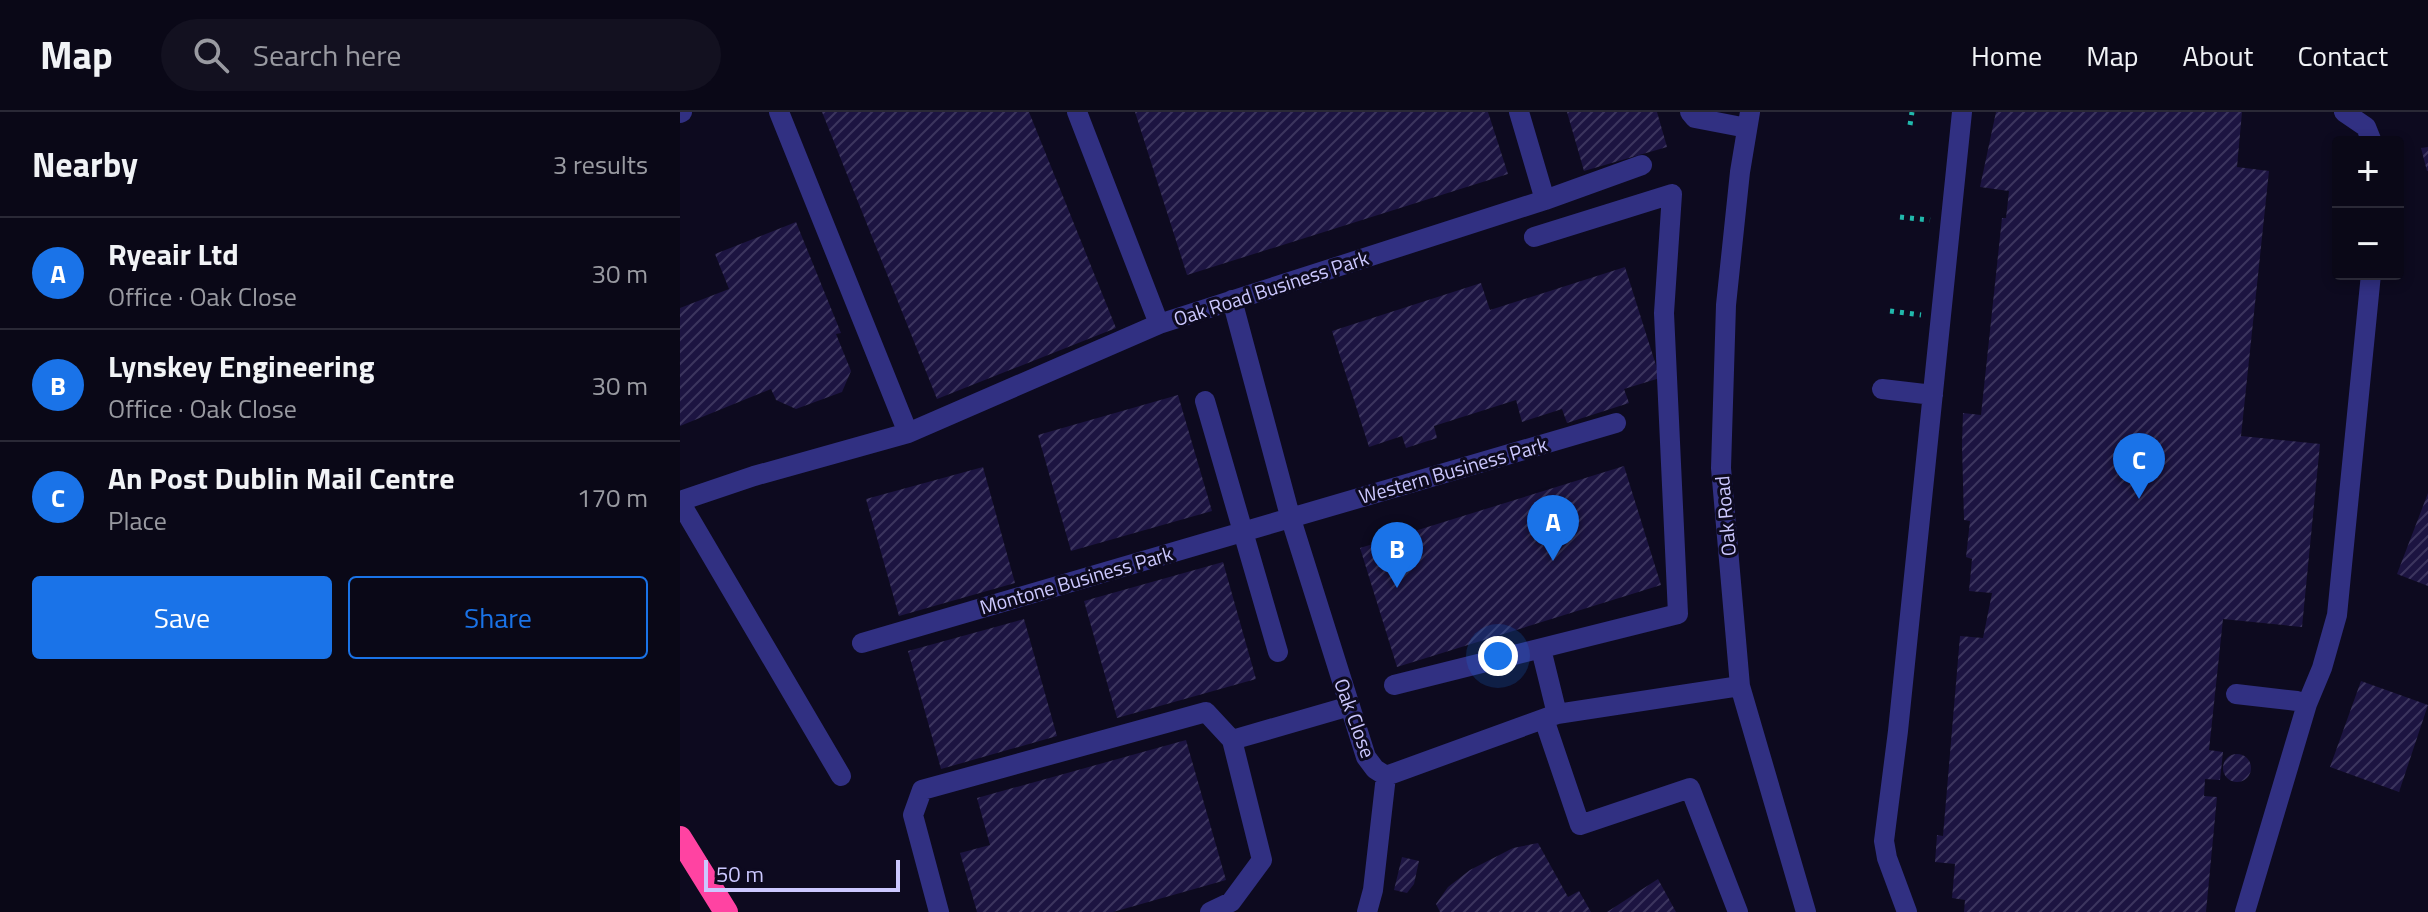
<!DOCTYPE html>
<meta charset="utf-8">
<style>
:root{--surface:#0a0817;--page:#131120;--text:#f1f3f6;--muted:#999aa1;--line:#2a2936;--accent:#1a73e8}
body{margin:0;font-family:"Titillium Web",sans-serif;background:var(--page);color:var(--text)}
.controls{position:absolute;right:24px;top:24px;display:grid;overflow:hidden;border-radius:8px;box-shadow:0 4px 12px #0003}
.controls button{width:72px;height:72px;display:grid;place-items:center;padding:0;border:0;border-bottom:2px solid var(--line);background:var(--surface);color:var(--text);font:40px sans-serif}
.scale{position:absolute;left:24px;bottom:20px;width:196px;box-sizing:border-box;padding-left:8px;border:4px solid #ccc8ff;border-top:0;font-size:22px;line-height:28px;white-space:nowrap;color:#ccc8ff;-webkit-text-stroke:6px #0d0a1f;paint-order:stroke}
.you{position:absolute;left:818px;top:544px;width:28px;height:28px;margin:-20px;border:6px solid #fff;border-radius:50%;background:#1a73e8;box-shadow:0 0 0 12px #1a73e833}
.badge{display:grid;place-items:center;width:52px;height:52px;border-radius:50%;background:var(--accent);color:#fff;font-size:26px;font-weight:700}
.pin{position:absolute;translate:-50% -66px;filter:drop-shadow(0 2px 4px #0008)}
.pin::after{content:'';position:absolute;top:42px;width:28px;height:24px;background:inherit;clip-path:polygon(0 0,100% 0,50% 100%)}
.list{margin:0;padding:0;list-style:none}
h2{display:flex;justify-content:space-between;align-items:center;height:104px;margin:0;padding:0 32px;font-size:34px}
h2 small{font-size:26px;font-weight:400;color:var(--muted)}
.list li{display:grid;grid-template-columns:52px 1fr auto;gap:24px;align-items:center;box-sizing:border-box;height:112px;padding:0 32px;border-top:2px solid var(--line)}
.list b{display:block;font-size:30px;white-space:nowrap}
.list p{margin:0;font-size:26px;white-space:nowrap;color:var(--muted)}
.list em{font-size:26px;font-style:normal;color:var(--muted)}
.actions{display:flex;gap:16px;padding:24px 32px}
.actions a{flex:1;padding:18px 0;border:2px solid var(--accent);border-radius:8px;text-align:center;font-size:28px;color:var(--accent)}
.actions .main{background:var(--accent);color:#fff}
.icon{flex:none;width:44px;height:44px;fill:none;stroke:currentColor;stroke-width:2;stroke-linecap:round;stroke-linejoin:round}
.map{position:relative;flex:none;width:1748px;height:800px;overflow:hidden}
header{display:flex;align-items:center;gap:48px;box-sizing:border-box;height:112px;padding:0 40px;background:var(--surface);border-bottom:2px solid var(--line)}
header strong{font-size:38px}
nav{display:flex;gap:44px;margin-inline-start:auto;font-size:28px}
.search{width:560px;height:72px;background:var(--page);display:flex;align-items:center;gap:20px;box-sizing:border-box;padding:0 28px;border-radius:44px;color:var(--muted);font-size:30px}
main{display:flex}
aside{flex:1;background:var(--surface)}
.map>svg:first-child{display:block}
</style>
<header>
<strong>Map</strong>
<div class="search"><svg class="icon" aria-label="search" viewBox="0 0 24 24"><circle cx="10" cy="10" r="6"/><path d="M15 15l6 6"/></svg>Search here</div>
<nav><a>Home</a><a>Map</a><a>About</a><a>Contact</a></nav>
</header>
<main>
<aside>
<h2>Nearby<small>3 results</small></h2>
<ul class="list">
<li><span class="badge">A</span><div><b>Ryeair Ltd</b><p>Office · Oak Close</p></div><em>30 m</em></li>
<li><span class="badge">B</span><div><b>Lynskey Engineering</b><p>Office · Oak Close</p></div><em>30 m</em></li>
<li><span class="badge">C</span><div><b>An Post Dublin Mail Centre</b><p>Place</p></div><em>170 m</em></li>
</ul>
<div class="actions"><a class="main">Save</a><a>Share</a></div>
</aside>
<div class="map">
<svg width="1748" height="800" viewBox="0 0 1748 800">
<defs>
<pattern id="building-hatch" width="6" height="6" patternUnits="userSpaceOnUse" patternTransform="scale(2)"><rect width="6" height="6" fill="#1c1441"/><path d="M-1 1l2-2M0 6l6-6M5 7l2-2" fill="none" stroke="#3c355e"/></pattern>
</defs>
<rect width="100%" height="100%" fill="#0d0a1f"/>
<path fill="url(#building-hatch)" d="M142,0h207l87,216 -179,71z
M455,0h353l20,62 -321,101z
M887,0h90l10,35 -83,24z
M1316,0h246l-5,55 32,4 -28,265 79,8 -18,183 -79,-8 -14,131 14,2 -3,28 -15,-1 -1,17 13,1 -11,115h-242l1,-12 -13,-2 3,-34 -20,-2 2,-27 6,1 17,-200 23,2 9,-45 -23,-2 3,-32 -6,-2 4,-36 -6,-1 -2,-75 1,-32 18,2 21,-197h4l3,-27 -29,-4z
M1748,35v24h-1l-6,-23z
M116,110l45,111 -5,1 15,37 -9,21 -46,17 -20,-9 -5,-11 -91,37v-118l49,-19 -14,-35z
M945,155l35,111 -36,11 5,14 -62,20 -5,-14 -40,13 -6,-22 -82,26 3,12 -31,10 -4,-12 -33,11 -37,-116 149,-48 9,27z
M498,283l34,116 -141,40 -33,-116z
M944,354l37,119 -264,82 -37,-119z
M303,355l32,116 -116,33 -33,-117z
M1748,381v93l-31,-12z
M543,450l33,117 -139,39 -33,-117z
M344,507l33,117 -116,33 -33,-118z
M1681,569l67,24 -29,87 -69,-25z
M506,628l40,140 -113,32h-136l-17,-59 30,-8 -13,-47z
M1543 656a14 14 0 1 1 28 0a14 14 0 1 1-28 0Z
M858,731l30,54 11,-6 12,21h-151l-4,-8 12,-17 22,-17 43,-22z
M722,745l17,4 -5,23 -7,9 -13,-3z
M978,767l18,33h-69z"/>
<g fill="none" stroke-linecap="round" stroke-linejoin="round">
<path stroke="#21b9ac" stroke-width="5" stroke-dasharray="4 6" stroke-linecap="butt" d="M1230,13l2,-13
M1220,105l30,3
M1210,199l31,4"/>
<path stroke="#313082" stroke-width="20" d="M99,0l129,321
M397,0l82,212
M839,0l26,88
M1010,0l5,6 52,10
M1070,0l-10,60 -14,133 -5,163 19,218 66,226
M1664,0l22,15 6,15
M0,1l2,-1
M552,188l58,216 76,241 9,12 11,7 171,-62 183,-28
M1202,277l51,6
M525,289l73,251
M0,389l74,-25 154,-43 251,-109 386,-124 97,-35
M0,390l161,274
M182,531l754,-220
M861,537l16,65
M714,573l284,-71 -14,-301 8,-119 -138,43
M1556,582l61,7 10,3
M864,607l36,106 110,-37 48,124
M552,628l118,-34
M259,800l-26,-97 9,-25 284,-78 26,28 30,120 -31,42 -21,10
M687,800l6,-22 13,-114
M1227,800l-20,-54 -3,-17 14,-110 64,-619
M1565,800l62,-208 15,-36 15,-53 34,-341"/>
<path stroke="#ff43a2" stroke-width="24" d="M0,726l46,74"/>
</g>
<g text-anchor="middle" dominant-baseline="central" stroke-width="6" stroke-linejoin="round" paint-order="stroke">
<g font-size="20" fill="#ccc8ff" stroke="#0d0a1f">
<text transform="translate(591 176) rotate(-18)">Oak Road Business Park</text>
<text transform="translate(773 358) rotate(-16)">Western Business Park</text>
<text transform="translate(1045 404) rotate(-95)">Oak Road</text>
<text transform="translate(396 468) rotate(-16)">Montone Business Park</text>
<text transform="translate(675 606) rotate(70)">Oak Close</text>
</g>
</g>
</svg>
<div class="controls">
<button>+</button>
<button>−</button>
</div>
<div class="scale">50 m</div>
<div class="you"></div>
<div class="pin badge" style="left:873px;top:449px">A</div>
<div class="pin badge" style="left:717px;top:476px">B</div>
<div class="pin badge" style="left:1459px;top:387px">C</div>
</div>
</main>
